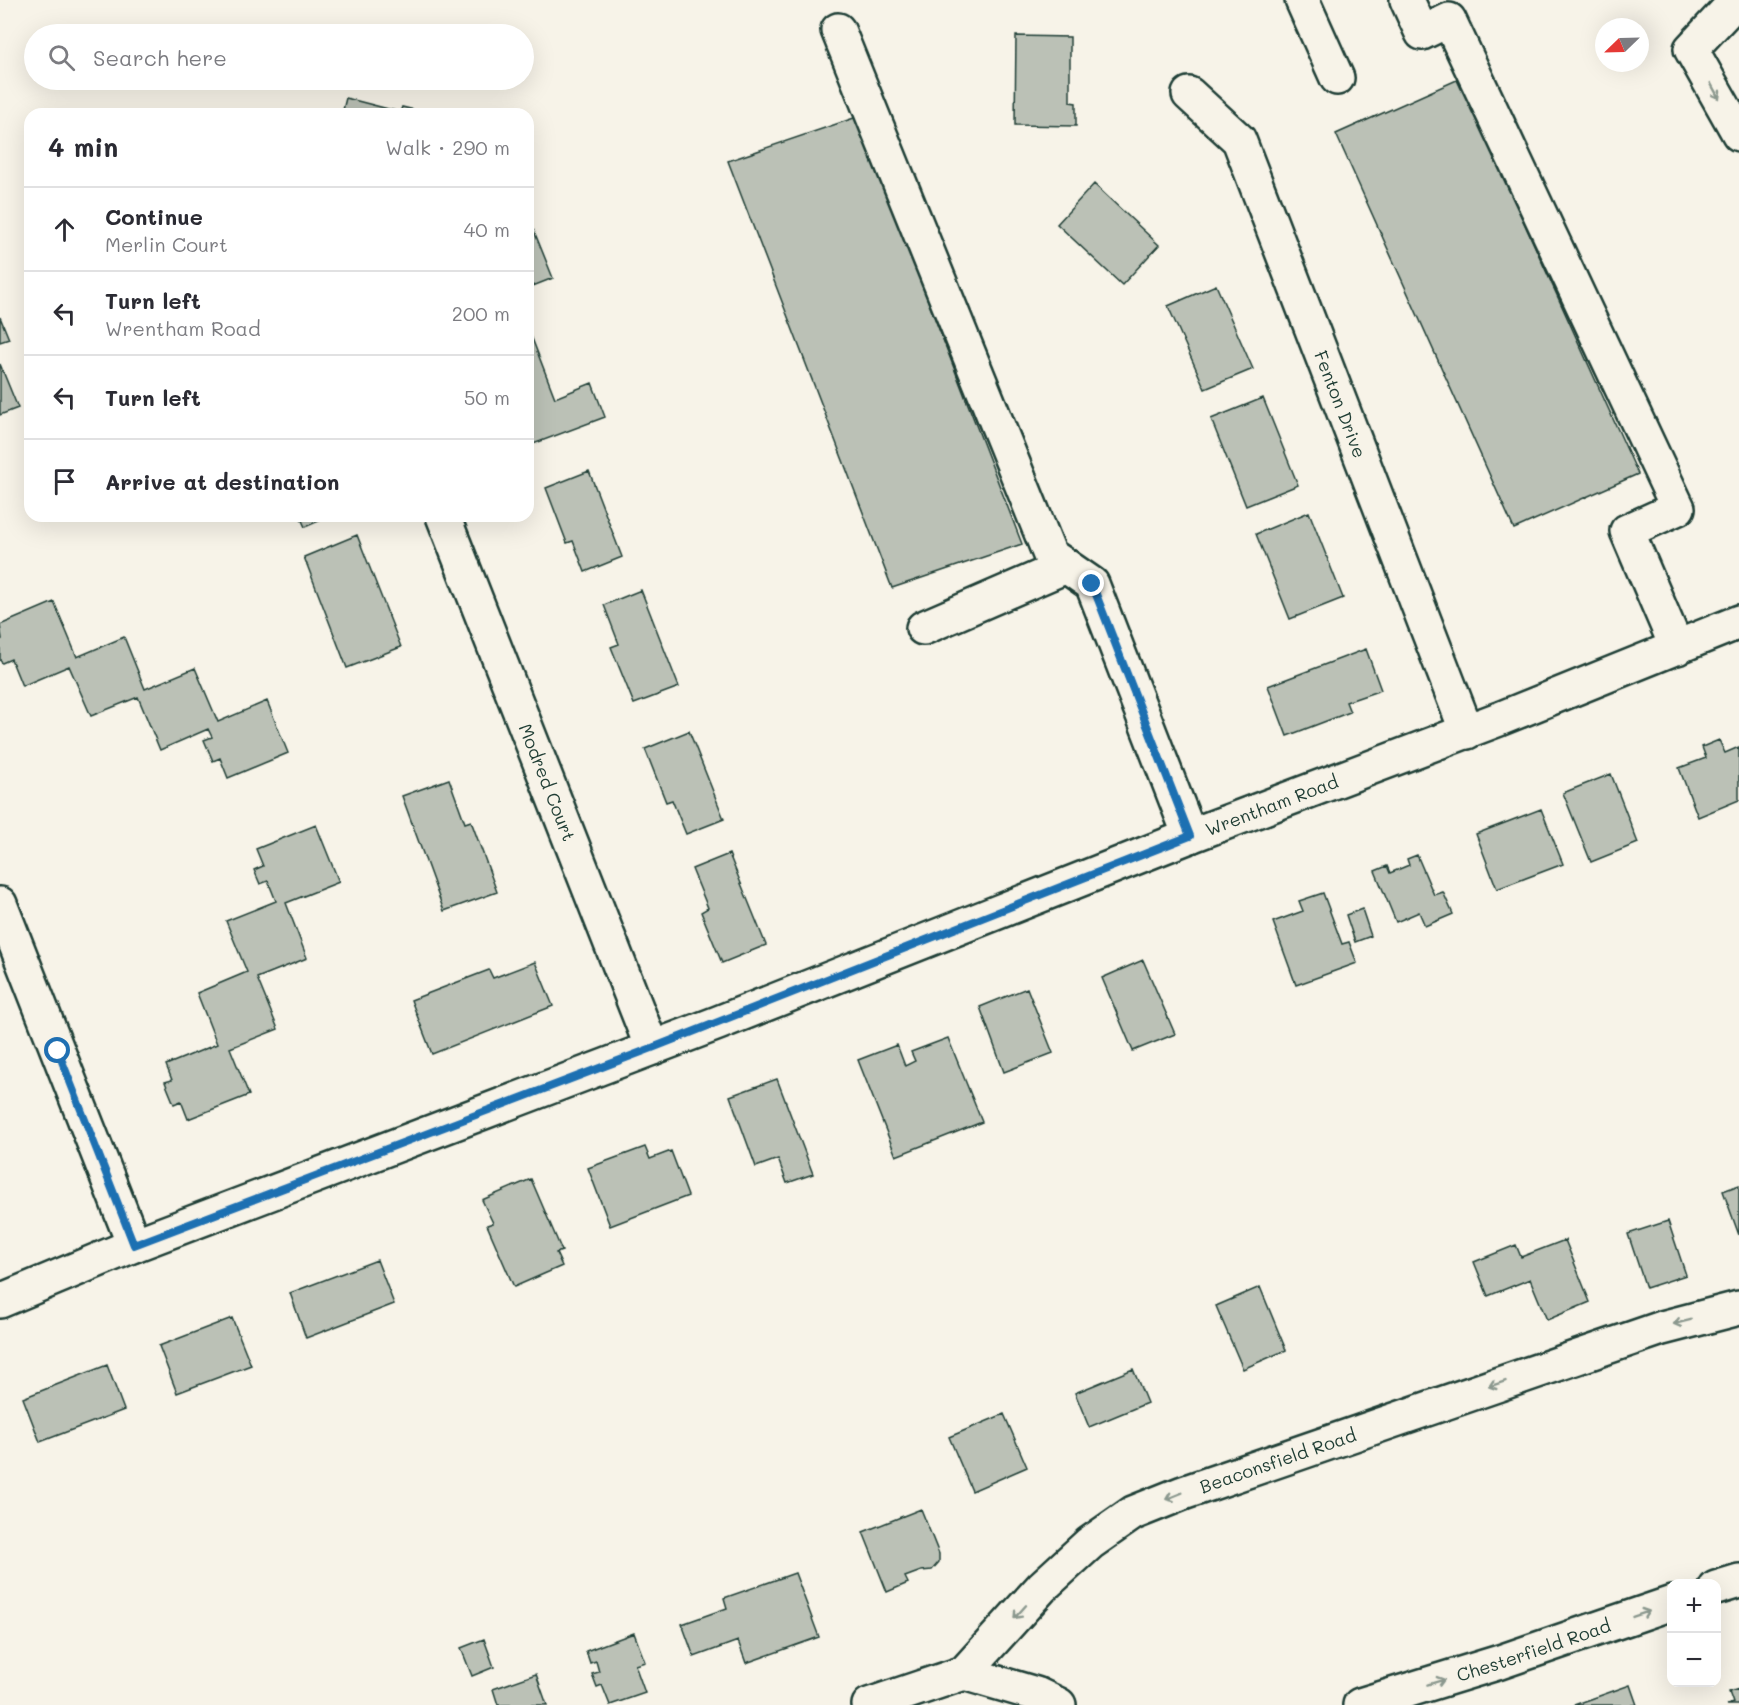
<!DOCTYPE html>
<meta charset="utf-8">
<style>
:root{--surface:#fff;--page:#f7f7f7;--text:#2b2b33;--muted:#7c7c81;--line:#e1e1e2}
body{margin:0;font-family:Mali,sans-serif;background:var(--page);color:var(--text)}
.controls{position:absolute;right:18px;bottom:18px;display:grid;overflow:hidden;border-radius:12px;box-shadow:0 6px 24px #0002}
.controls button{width:54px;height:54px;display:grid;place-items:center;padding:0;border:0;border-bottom:2px solid var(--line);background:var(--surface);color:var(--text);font:30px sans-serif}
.compass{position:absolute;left:1595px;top:18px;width:54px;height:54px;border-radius:50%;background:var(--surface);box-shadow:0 6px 24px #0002;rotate:247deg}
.stop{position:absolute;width:18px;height:18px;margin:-14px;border:4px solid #1f6fb2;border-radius:50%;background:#fff}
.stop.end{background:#1f6fb2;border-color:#fff;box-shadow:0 2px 6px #0008}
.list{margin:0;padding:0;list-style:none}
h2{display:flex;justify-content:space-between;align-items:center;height:78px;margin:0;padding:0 24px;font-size:26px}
h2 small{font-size:20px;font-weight:400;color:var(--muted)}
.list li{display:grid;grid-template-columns:39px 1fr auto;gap:18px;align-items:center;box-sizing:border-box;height:84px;padding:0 24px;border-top:2px solid var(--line)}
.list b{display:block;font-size:22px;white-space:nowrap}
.list p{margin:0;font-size:20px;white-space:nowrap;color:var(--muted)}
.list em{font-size:20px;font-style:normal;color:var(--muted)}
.icon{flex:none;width:33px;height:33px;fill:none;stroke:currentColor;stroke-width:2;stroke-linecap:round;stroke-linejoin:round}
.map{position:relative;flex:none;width:1739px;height:1705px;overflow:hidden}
.search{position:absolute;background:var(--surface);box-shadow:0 6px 24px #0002;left:24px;top:24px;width:510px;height:66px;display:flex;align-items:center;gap:15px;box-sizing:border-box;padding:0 21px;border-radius:33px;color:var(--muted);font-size:22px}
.panel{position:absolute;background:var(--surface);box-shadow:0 6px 24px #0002;left:24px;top:108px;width:510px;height:414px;border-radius:18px}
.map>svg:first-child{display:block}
</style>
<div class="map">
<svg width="1739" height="1705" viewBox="0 0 1739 1705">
<rect width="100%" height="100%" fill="#f7f3e8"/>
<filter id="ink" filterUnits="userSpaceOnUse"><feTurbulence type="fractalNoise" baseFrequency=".0167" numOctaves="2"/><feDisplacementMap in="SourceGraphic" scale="12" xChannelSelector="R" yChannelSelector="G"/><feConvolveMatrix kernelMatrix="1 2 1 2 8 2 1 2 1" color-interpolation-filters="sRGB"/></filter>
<g filter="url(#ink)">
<path fill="#bbc1b6" stroke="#1f3d34" stroke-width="1.5" d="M1016,36l54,1v65l6,1v23l-61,-1z
M1459,79l179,395 -124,55 -178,-395z
M346,98l54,14 2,-5 29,7h-89z
M857,117l165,427 -130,44 -164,-427z
M1094,184l65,61 -37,40 -65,-61z
M532,226l21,52 -25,10v-61z
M1216,285l37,84 -48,20 -37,-83z
M0,317l9,22 -9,3z
M528,328l27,70 37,-15 13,34 -77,29z
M0,364l18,44 -18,7z
M1263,398l35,87 -52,21 -35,-87z
M589,471l33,86 -37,15 -12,-31 -6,2 -21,-55z
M1309,512l34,86 -53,21 -34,-85z
M300,516h30l-25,11z
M357,535l44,112 -54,21 -43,-111z
M641,590l38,97 -45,17 -23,-57 8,-3 -15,-39z
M54,602l23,55 47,-20 21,52 50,-21 23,54 49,-21 21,52 -60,25 -8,-20 -7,3 -9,-21 8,-3 -4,-8 -48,21 -22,-53 -47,19 -22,-50 -47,20 -11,-27 -9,4 -2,-3v-20l2,-1 -2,-14z
M1366,649l15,41 -35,12 4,10 -63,24 -19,-50z
M689,731l35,88 -38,15 -14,-34 -6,2 -21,-53z
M1719,740l6,13 14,-6v53l-41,17 -19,-49 27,-10 -4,-11z
M1611,774l27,69 -47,19 -28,-69z
M449,779l16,44 6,-2 26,71 -53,19 -42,-115z
M1541,809l22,55 -66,25 -21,-55z
M316,825l23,57 -53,21 21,55 -50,20 21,51 -48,19 19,47 -61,24 -7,-18 -7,3 -9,-22 7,-2 -6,-15 51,-21 -20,-51 50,-21 -21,-51 50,-20 -8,-20 -8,3 -6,-14 9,-4 -7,-17z
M729,854l37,91 -44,18 -21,-51 7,-4 -16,-39z
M1417,855l17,40 9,-3 10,22 -28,12 -6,-14 -23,10 -21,-51 12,-5 3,7 19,-8 -2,-6z
M1323,893l19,51 7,-2 8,21 -61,22 -23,-63 30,-11 -4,-10z
M1362,909l9,27 -16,6 -9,-27z
M1143,960l32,74 -42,17 -31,-73z
M535,962l18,44 -121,48 -21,-54 78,-30 4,8z
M1027,988l26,65 -49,19 -24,-65z
M948,1038l34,84 -86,34 -38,-96 39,-15 8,21 10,-5 -4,-9z
M777,1079l36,95 -26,9 -9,-24 -22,8 -26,-71z
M645,1147l5,12 21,-8 17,45 -78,30 -22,-58z
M531,1179l31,72 -6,2 6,13 -48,21 -27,-62 6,-2 -11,-23z
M1739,1185v50l-16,-44z
M1668,1221l18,54 -40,13 -18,-54z
M1565,1240l25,62 -43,18 -17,-41 -42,17 -14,-34 42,-17 5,12z
M377,1260l17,44 -88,34 -16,-45z
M1260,1287l26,63 -43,19 -27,-63z
M232,1318l19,47 -74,28 -18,-47z
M107,1365l17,45 -84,32 -17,-44z
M1133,1369l14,34 -58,24 -14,-34z
M1004,1414l23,53 -55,24 -23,-54z
M921,1509l18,45v8l-7,8 -11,1 -16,6 3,6 -21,9 -24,-60z
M795,1573l24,64 -73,26 -8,-22 -44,16 -12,-33 45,-16 -3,-10z
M634,1633l11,29 -10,3 10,28 -35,12 -8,-20 -5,2 -5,-13 7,-2 -3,-11 -6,2 -4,-12z
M484,1639l10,28 -22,9 -11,-28z
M536,1674l11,31h-49l-5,-16z
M1630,1685l7,20h-63z
M1739,1689v16h-12l6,-2 -4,-11z"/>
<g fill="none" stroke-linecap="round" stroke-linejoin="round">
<defs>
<g id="minor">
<path d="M1302,0l35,78"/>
<path d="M1407,0l15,33 27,-13 229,488 -51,23 50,117"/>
<path d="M1737,0l-46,49 48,85"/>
<path d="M838,30l212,525 42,29 98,252"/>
<path id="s1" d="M1189,94l50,46 228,592"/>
<path id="s2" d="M443,516l209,532"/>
<path d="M923,628l143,-62"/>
<path d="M0,904l134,341"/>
<path id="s3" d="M0,1301l134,-56 584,-222 472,-187 309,-117 240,-97"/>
<path d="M1716,1588l23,-7"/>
<path d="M964,1673l72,21 23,11"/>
<path id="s4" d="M869,1705l95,-32 78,-86 48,-44 43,-30 50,-20 479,-165 77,-20"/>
<path id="s5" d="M1360,1705l140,-43 172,-59"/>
</g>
</defs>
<use href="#minor" stroke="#1f3d34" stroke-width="38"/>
<use href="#minor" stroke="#f7f3e8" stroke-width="33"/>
</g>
<defs><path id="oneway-shaft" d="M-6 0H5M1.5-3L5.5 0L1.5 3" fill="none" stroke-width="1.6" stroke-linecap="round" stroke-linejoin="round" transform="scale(1.5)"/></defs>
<g stroke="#8b988e">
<use href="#oneway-shaft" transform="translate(1715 91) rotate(61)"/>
<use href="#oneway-shaft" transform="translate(1682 1322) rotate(166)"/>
<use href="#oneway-shaft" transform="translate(1497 1384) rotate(161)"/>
<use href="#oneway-shaft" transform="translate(1174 1496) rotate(158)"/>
<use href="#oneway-shaft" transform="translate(1020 1612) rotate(132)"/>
<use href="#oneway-shaft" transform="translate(1641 1614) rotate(-19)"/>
<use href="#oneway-shaft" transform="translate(1436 1682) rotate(-17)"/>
</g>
</g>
<g fill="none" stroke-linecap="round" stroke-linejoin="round" filter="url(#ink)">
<path stroke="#1f6fb2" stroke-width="8" d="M58,1051l76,194 518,-197 538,-212 -98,-252"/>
</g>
<g text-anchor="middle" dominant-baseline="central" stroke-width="4.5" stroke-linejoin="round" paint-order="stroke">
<g font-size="18" fill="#1f3d34" stroke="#f7f3e8">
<text stroke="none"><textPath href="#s1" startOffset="351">Fenton Drive</textPath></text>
<text stroke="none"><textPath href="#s2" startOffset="286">Modred Court</textPath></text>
<text stroke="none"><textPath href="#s3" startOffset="1365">Wrentham Road</textPath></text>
<text stroke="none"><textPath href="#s4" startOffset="488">Beaconsfield Road</textPath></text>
<text stroke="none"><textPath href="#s5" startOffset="182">Chesterfield Road</textPath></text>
</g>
</g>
</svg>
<div class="controls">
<button>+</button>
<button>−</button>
</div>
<svg class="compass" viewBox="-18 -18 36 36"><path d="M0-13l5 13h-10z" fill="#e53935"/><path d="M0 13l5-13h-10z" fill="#7c7c81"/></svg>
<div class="stop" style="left:58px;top:1051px"></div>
<div class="stop end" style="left:1092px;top:584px"></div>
<div class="search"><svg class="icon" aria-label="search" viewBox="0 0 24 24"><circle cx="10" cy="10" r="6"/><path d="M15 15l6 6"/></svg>Search here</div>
<section class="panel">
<h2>4 min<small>Walk · 290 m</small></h2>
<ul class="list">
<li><svg class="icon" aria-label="ahead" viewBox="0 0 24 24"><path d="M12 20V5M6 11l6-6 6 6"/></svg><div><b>Continue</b><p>Merlin Court</p></div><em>40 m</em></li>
<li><svg class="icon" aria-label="left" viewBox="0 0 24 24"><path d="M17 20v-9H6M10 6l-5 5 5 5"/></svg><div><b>Turn left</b><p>Wrentham Road</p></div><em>200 m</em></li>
<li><svg class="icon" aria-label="left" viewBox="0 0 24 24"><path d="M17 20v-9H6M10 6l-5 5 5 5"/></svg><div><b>Turn left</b></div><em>50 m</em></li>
<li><svg class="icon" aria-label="arrive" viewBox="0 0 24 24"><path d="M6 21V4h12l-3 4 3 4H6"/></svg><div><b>Arrive at destination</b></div></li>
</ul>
</section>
</div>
